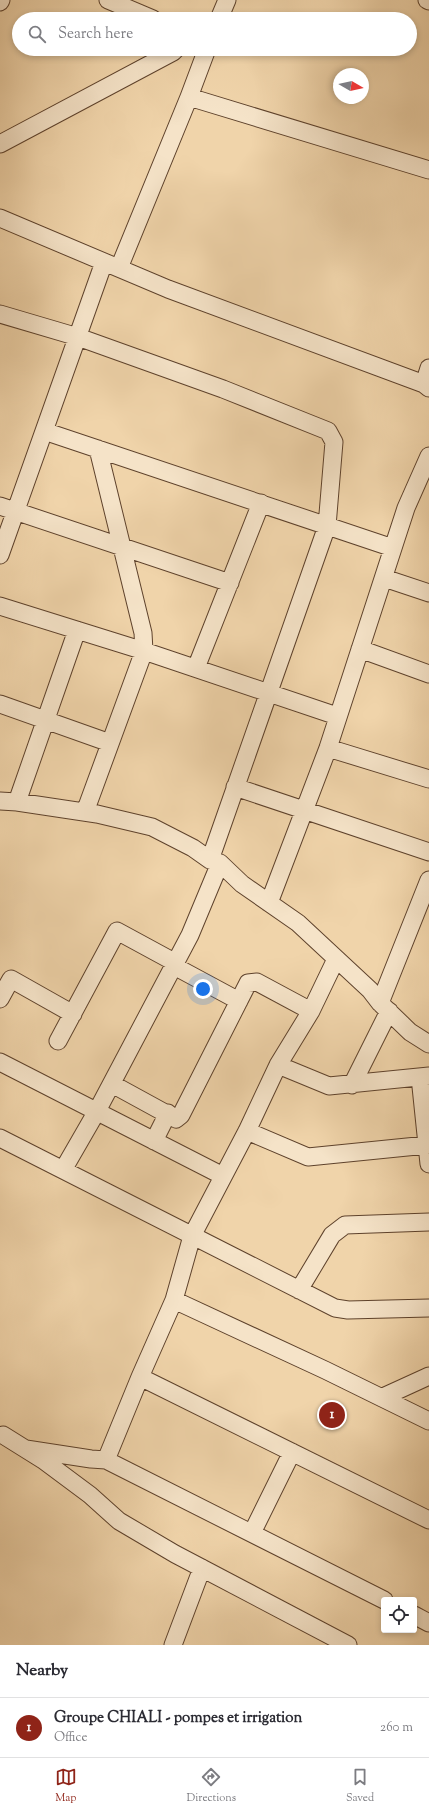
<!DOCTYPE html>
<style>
:root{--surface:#fff;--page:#f2f2f3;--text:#2b2b33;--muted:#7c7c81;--line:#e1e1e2;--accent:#8f2418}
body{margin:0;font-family:"Sorts Mill Goudy",serif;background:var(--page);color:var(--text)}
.controls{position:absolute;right:12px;bottom:12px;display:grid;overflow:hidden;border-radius:4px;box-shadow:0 2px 6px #0003}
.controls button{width:36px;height:36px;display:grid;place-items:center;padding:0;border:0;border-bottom:1px solid var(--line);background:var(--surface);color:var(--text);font:20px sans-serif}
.compass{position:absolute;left:333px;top:68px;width:36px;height:36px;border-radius:50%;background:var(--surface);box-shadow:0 2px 6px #0003;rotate:99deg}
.you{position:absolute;left:203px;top:989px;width:14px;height:14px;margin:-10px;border:3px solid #fff;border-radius:50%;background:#1a73e8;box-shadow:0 0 0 6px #1a73e833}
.badge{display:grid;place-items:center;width:26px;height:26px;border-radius:50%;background:var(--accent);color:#fff;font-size:13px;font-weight:700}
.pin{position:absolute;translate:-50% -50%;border:2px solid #fff;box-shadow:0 1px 4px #0006}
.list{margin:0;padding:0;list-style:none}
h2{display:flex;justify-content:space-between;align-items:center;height:52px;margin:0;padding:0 16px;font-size:17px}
h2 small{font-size:13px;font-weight:400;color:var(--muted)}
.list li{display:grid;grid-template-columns:26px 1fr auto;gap:12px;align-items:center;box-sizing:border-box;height:60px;padding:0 16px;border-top:1px solid var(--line)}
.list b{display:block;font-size:15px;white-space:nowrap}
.list p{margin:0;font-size:13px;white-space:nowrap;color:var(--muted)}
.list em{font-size:13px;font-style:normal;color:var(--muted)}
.icon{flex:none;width:22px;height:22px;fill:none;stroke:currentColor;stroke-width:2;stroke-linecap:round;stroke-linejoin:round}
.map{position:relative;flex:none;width:429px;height:1645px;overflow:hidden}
.search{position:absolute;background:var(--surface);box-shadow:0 2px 6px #0003;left:12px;right:12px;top:12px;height:44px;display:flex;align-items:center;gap:10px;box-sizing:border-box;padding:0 14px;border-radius:22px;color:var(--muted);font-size:15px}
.sheet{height:112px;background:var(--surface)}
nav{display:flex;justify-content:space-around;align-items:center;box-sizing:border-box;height:56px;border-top:1px solid var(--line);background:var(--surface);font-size:11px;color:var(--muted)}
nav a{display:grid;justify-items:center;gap:2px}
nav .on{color:var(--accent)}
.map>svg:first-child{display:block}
</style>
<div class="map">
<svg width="429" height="1645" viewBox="0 0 429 1645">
<rect width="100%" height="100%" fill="#f0d4aa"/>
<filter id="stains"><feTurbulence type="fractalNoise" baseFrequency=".005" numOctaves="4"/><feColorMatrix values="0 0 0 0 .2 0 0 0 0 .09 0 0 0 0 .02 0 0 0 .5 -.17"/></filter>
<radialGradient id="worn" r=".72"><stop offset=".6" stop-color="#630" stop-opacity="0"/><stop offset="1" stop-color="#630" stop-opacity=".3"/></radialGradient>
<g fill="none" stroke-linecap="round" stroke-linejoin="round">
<defs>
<path id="minor" d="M108,0l45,19
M427,0l2,1
M0,2l1,-2
M219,19l8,-19
M207,49l-18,48 240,73
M0,144l173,-92 3,-3
M0,218l168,71 256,95 5,4
M119,268l70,-171
M0,314l78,23 145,52 105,42 6,11 -7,84 -117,334
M424,384l5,-16
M44,431l349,117
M0,506l230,77
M0,555l104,-293
M384,578l45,15
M0,606l144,45 -1,-18 -45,-184
M360,649l69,25
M196,668l65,-165
M0,704l110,39
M328,748l101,31
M235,787l194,65
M0,801l17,1 80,12 55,13 41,21 17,12 10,3 22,21 56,39 72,67 10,13 30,29 19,12
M17,802l60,-172
M85,812l59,-161 193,65
M269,903l59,-155 78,-240 23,-52
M174,966l65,35
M0,999l11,-20 62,35
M380,1003l49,-123
M58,1041l59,-110 59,32
M0,1062l223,114
M278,1065l51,21 100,-10
M420,1077l9,87
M112,1084l64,35 5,-4 67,-132 9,-1 54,29
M352,1085l37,-74
M247,1131l61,26 119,-12
M0,1138l335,170 13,2 81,-2
M154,1141l14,-28
M63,1170l34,-59 93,-176 30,-72
M299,1290l33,-55 13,-10 84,-3
M174,1300l151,70 104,51
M140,1377l289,143
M383,1397l46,-21
M3,1435l40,25 47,35 29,26 56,33 173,91
M26,1449l65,10 15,1 34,-83 34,-77 18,-64 55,-105 31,-66 33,-54 25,-52
M106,1460l278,140
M252,1533l40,-81
M414,1615l15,8
M173,1645l29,-77"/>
</defs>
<use href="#minor" stroke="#5e422c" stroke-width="19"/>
<use href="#minor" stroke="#f5e3c8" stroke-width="17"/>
</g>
<rect width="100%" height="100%" filter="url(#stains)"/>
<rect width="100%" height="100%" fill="url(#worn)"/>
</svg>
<div class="controls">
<button><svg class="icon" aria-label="locate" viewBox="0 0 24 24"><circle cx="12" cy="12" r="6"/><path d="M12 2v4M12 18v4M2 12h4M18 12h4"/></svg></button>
</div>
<svg class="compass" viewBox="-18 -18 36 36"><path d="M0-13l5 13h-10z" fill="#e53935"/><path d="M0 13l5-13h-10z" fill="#7c7c81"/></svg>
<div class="you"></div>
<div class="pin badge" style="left:332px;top:1415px">1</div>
<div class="search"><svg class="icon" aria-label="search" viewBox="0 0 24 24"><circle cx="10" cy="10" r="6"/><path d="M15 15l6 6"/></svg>Search here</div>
</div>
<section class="sheet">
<h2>Nearby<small></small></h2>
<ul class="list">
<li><span class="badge">1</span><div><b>Groupe CHIALI - pompes et irrigation</b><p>Office</p></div><em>260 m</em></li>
</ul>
</section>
<nav>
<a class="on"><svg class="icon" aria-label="map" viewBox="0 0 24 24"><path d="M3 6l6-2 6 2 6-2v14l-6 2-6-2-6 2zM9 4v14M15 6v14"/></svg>Map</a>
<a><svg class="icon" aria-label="directions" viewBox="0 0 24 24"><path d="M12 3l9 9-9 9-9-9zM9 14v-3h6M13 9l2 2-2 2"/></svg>Directions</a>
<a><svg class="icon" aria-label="saved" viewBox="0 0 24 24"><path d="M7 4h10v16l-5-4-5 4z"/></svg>Saved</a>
</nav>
